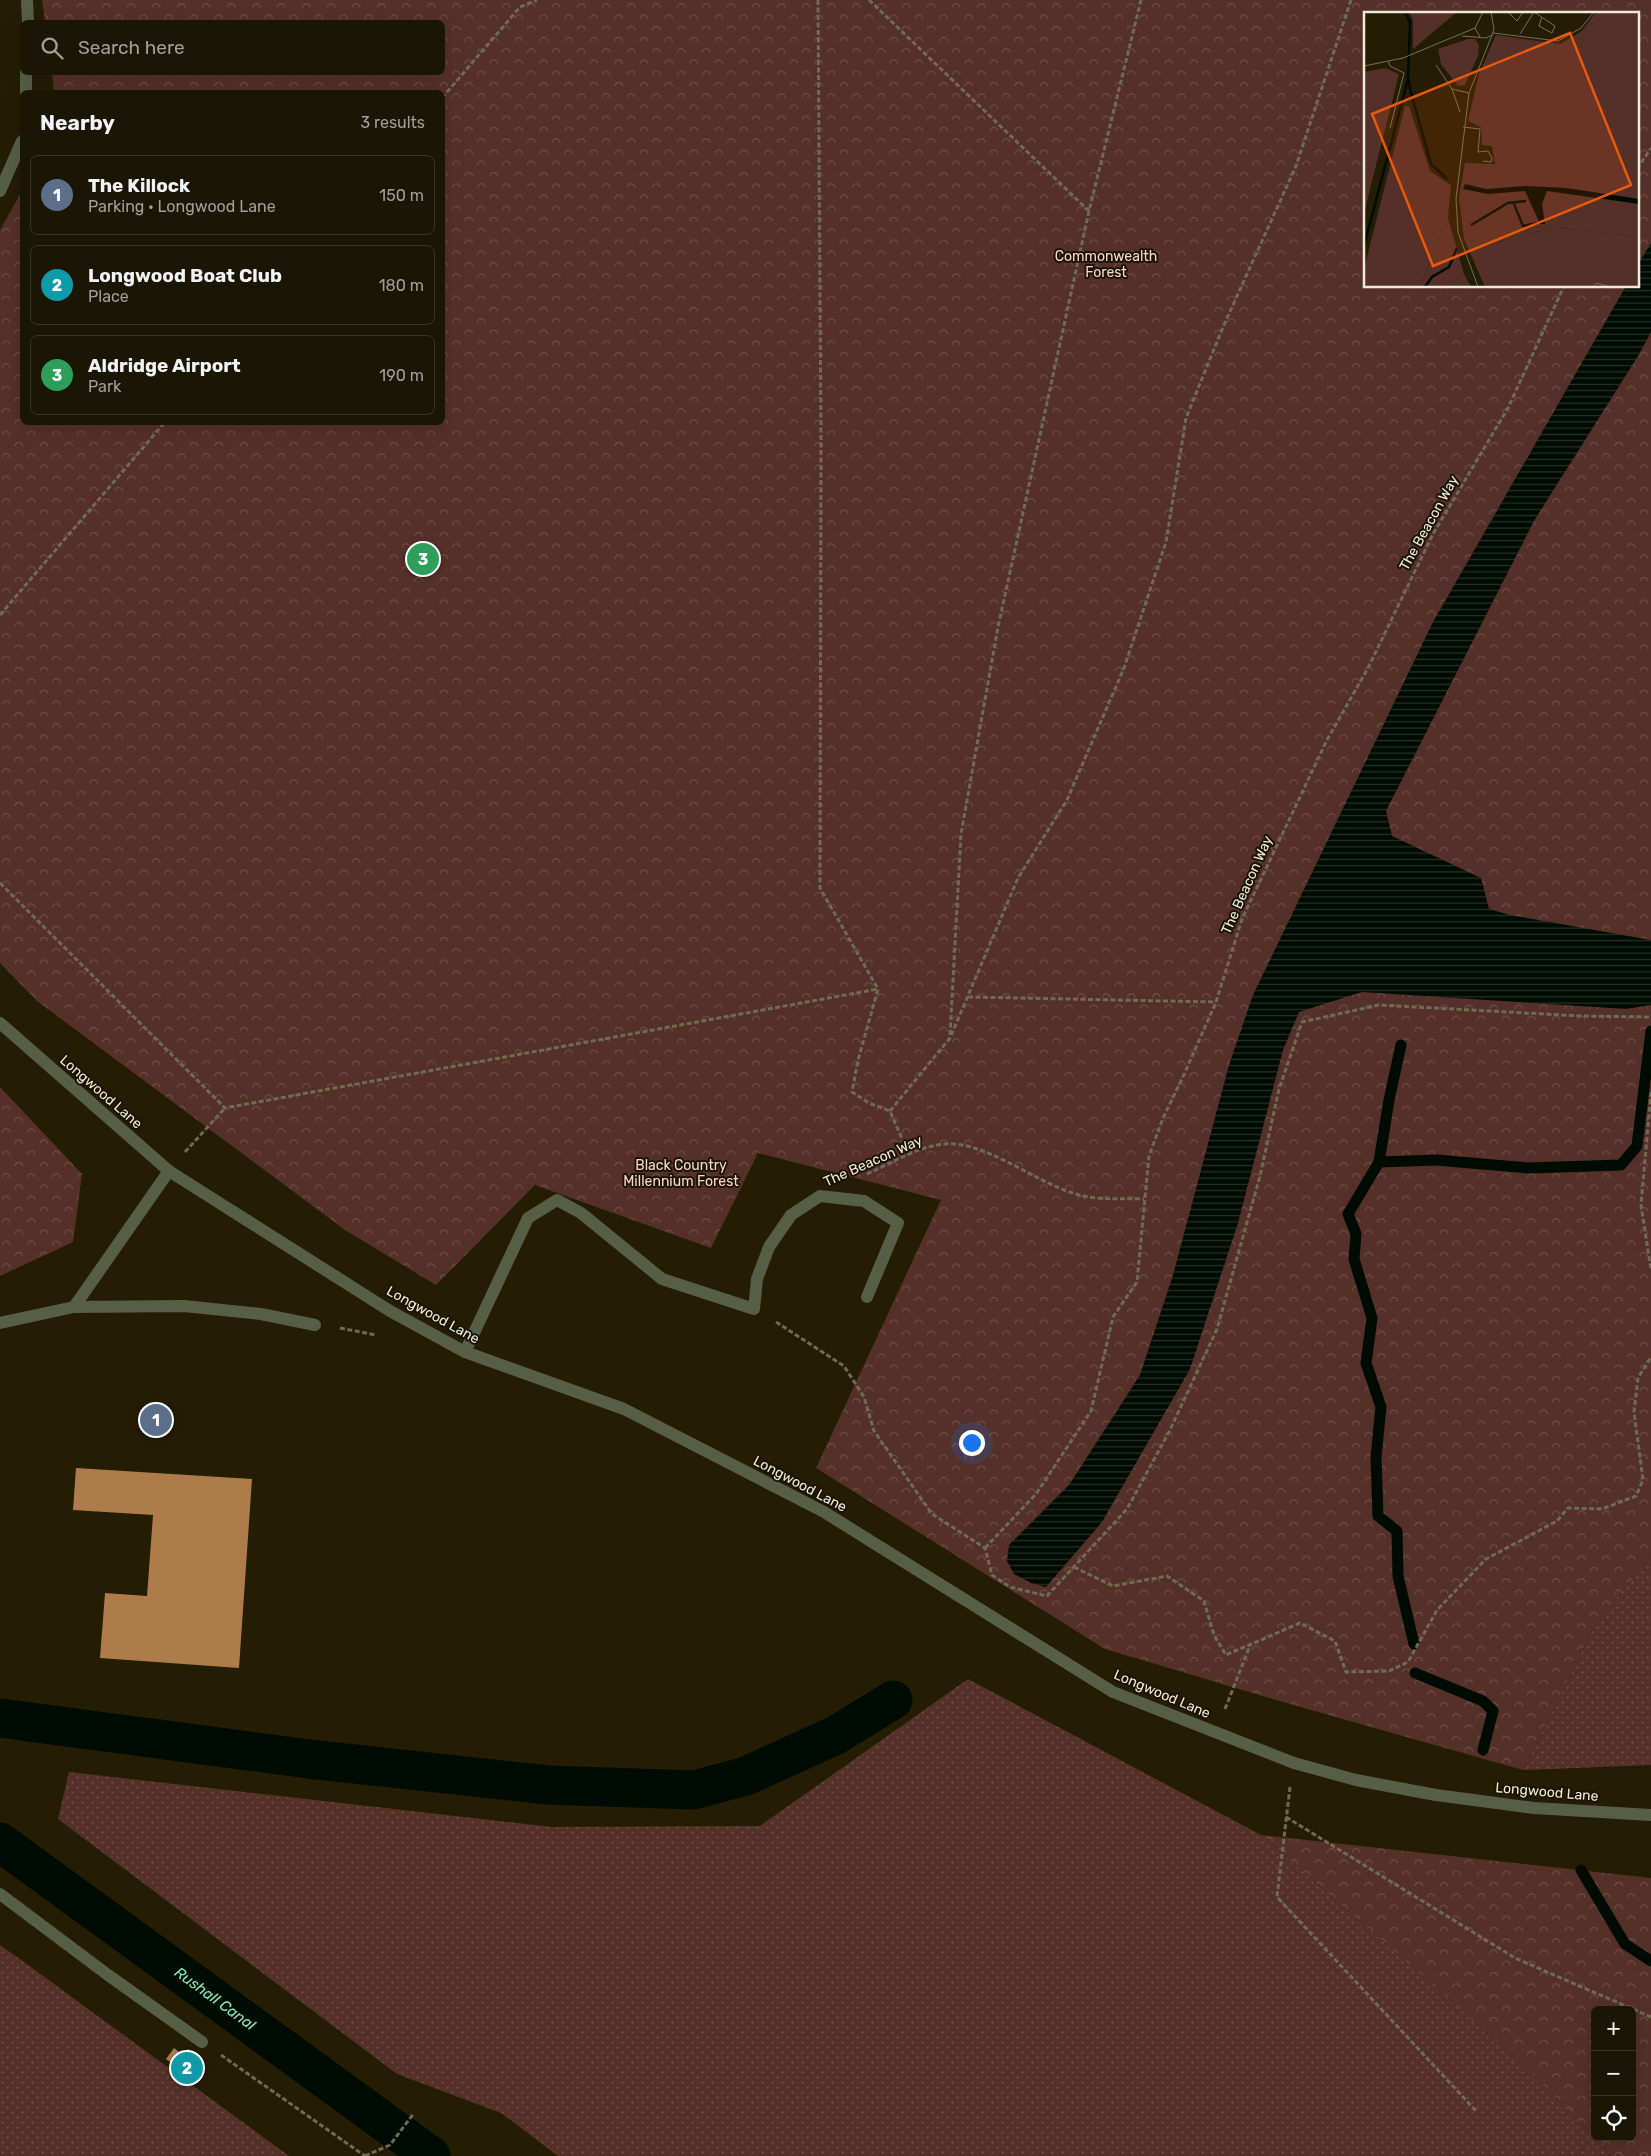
<!DOCTYPE html>
<meta charset="utf-8">
<style>
:root{--surface:#1b1603;--page:#282312;--text:#f1f3f6;--muted:#a09f9a;--line:#393525;--accent:#ea580c}
body{margin:0;font-family:Rubik,sans-serif;background:var(--page);color:var(--text)}
.controls{position:absolute;right:15px;bottom:15px;display:grid;overflow:hidden;border-radius:8px;box-shadow:0 5px 20px #0002}
.controls button{width:45px;height:45px;display:grid;place-items:center;padding:0;border:0;border-bottom:1px solid var(--line);background:var(--surface);color:var(--text);font:25px sans-serif}
.you{position:absolute;left:971px;top:1442px;width:18px;height:18px;margin:-12px;border:4px solid #fff;border-radius:50%;background:#1a73e8;box-shadow:0 0 0 8px #1a73e833}
.badge{display:grid;place-items:center;width:32px;height:32px;border-radius:50%;background:var(--accent);color:#fff;font-size:16px;font-weight:700}
.pin{position:absolute;translate:-50% -50%;border:2px solid #fff;box-shadow:0 1px 5px #0006}
.list{margin:0;padding:0;list-style:none}
h2{display:flex;justify-content:space-between;align-items:center;height:65px;margin:0;padding:0 20px;font-size:21px}
h2 small{font-size:16px;font-weight:400;color:var(--muted)}
.list li{display:grid;grid-template-columns:32px 1fr auto;gap:15px;align-items:center;box-sizing:border-box;height:80px;margin:0 10px 10px;padding:0 10px;border:1px solid var(--line);border-radius:8px}
.list b{display:block;font-size:19px;white-space:nowrap}
.list p{margin:0;font-size:16px;white-space:nowrap;color:var(--muted)}
.list em{font-size:16px;font-style:normal;color:var(--muted)}
.icon{flex:none;width:28px;height:28px;fill:none;stroke:currentColor;stroke-width:2;stroke-linecap:round;stroke-linejoin:round}
.map{position:relative;flex:none;width:1651px;height:2156px;overflow:hidden}
.search{position:absolute;background:var(--surface);box-shadow:0 5px 20px #0002;left:20px;top:20px;width:425px;height:55px;display:flex;align-items:center;gap:12px;box-sizing:border-box;padding:0 18px;border-radius:8px;color:var(--muted);font-size:19px}
.panel{position:absolute;background:var(--surface);box-shadow:0 5px 20px #0002;left:20px;top:90px;width:425px;height:335px;border-radius:8px}
.map>svg:first-child{display:block}
</style>
<div class="map">
<svg width="1651" height="2156" viewBox="0 0 1651 2156">
<defs>
<pattern id="grass-dots" width="8" height="8" patternUnits="userSpaceOnUse" patternTransform="scale(1.25)"><rect width="8" height="8" fill="#543028"/><path d="M2 2h.1M6 6h.1" fill="none" stroke="#6d4e47" stroke-width="1.8" stroke-linecap="round"/></pattern>
<pattern id="forest-crowns" width="20" height="18" patternUnits="userSpaceOnUse" patternTransform="scale(1.25)"><rect width="20" height="18" fill="#543028"/><path d="M2 6a3 3 0 1 1 6 0M12 15a3 3 0 1 1 6 0" fill="none" stroke="#6d4e47"/></pattern>
<pattern id="water-rules" width="6" height="5" patternUnits="userSpaceOnUse" patternTransform="scale(1.25)"><rect width="6" height="5" fill="#000c03"/><path d="M0 2.5h6" fill="none" stroke="#263027"/></pattern>
</defs>
<rect width="100%" height="100%" fill="#241d04"/>
<path fill="url(#grass-dots)" d="M1651,1556v209l-128,5 73,-147z
M968,1679l293,156 262,229 88,92h-1053l-57,-43 -104,-39 -339,-255 11,-47 483,55 208,-1z
M0,1945l24,17 265,194h-289z"/>
<path fill="url(#forest-crowns)" fill-rule="evenodd" d="M42,0h1609v1556l-55,67 -73,147 -233,-66 -185,-55 -289,-181 125,-268 -183,-47 -47,95 -176,-63 -99,100 -91,-55 -308,-229 -37,-38v-733l22,-39v231h420v-330h-388l-2,-19 390,-1v-50h-397zM1365,14h272v272h-272z
M0,1087l82,87 -9,68 -73,34z
M1261,1835l390,43v278h-40l-88,-92zM1595,2010h37v127h-37z"/>
<path fill="url(#water-rules)" d="M1651,243v89l-13,24 -104,165 -148,290 6,25 89,42 8,31 21,6 141,25v65l-25,4 -264,-17 -63,20 -16,38 -45,173 -48,146 -88,153 -56,65 -15,-4 -17,-9 -7,-13 2,-16 60,-60 71,-110 33,-100 56,-210 24,-70 180,-373 193,-336h11v-20z"/>
<g fill="none" stroke-linecap="round" stroke-linejoin="round">
<path stroke="#000c03" stroke-width="11" d="M1401,1045l-12,55 -10,62 -31,52 8,20 -2,25 18,59 -6,45 15,44 -5,50 2,59 19,15 1,45 16,68
M1379,1162l57,-2 92,8 93,-3 16,-19 14,-115
M1415,1673l68,28 10,10 -10,39
M1581,1870l44,74 26,17"/>
<g stroke="#000c03" stroke-width="39">
<path d="M0,1718l309,41 238,26 147,5 52,-14 90,-41 57,-35"/>
<path id="s1" d="M0,1842l431,314"/>
</g>
</g>
<path fill="#ae7b4b" d="M76,1468l176,11 -13,189 -139,-10 5,-65 42,3 6,-81 -80,-5z
M174,2048l10,8 4,-7 14,10 -13,17 -23,-17z"/>
<g fill="none" stroke-linecap="round" stroke-linejoin="round">
<path stroke="#706a54" stroke-width="3" stroke-dasharray="5 2.5" stroke-linecap="butt" d="M818,0l3,443 -1,445 58,101 -20,71 -6,32 17,11 21,8 19,44
M869,0l220,211
M442,98l78,-91 17,-7
M1637,169l14,-21
M0,615l165,-193
M0,883l225,225 653,-119
M968,997l248,5
M950,1035l11,-201 37,-207 91,-416 52,-211
M1651,1092l-10,113 10,65
M890,1111l60,-73 68,-160 49,-78 57,-132 42,-126 20,-124 37,-91 73,-161 55,-166
M185,1152l40,-44
M867,1174c25,-11 51,-28 78,-30 41,-3 91,39 131,50 23,7 45,4 68,5
M776,1322l68,44 20,31 10,34 58,83 53,34 7,27 18,12 37,9 80,-87 42,-77 48,-103 43,-153 19,-87 23,-67 77,-17 202,11 70,1
M340,1328l36,7
M985,1548l51,-54 55,-83 22,-94 24,-35 12,-126 14,-38 19,-39 34,-77 26,-83 85,-179 41,-72 65,-134 75,-126 56,-122
M1074,1567l39,19 54,-10 37,25 10,34 12,20 74,-32 35,18 11,31 43,-1 19,-9 29,-52 49,-51 71,-38 11,-13 34,1 34,-13 7,-16 -9,-68 4,-34 13,-21
M1225,1709l26,-66
M1290,1787l-13,110 200,215
M1286,1817l229,141 136,59
M221,2055l144,101
M365,2156l25,-11 24,-32"/>
<path stroke="#565f46" stroke-width="12" d="M27,0l1,22
M26,92v-20
M0,191l22,-50
M74,1307l95,-136
M0,1323l74,-16 110,-1 77,8 54,11
M465,1352l63,-134 29,-18 24,13 81,66 92,30 3,-30 12,-32 22,-32 29,-19 44,5 34,22 -31,74
M0,1894l108,81 94,67"/>
<path stroke="#565f46" stroke-width="12" d="M0,1023l169,148 221,140 75,41 159,57 200,103 289,180 181,71 62,17 80,15 98,13 117,7"/>
</g>
<g text-anchor="middle" dominant-baseline="central" stroke-width="4" stroke-linejoin="round" paint-order="stroke">
<g font-size="14" fill="#fed5cc" stroke="#1b1400">
<text x="1106" y="256">Commonwealth<tspan x="1106" dy="16">Forest</tspan></text>
<text x="681" y="1165">Black Country<tspan x="681" dy="16">Millennium Forest</tspan></text>
</g>
<g font-size="14" fill="#efebdb" stroke="#1b1400">
<text transform="translate(1429 523) rotate(-61)">The Beacon Way</text>
<text transform="translate(1247 885) rotate(-66)">The Beacon Way</text>
<text transform="translate(101 1092) rotate(41)">Longwood Lane</text>
<text transform="translate(873 1161) rotate(-24)">The Beacon Way</text>
<text transform="translate(433 1315) rotate(29)">Longwood Lane</text>
<text transform="translate(800 1484) rotate(28)">Longwood Lane</text>
<text transform="translate(1162 1694) rotate(23)">Longwood Lane</text>
<text transform="translate(1547 1792) rotate(5)">Longwood Lane</text>
</g>
<g font-size="15" font-style="italic" fill="#8ae7ae" stroke="#1b1400">
<text stroke="none"><textPath href="#s1" startOffset="266">Rushall Canal</textPath></text>
</g>
</g>
<g transform="translate(1364 12)">
<rect width="275" height="275" fill="#241d04"/>
<path d="M45,0h48l-44,37v-29zM21,56l14,6 -35,139v-141zM41,94h4l21,65 21,14 -3,33 -28,69h-56v-18zM196,216l79,9v50h-154l-21,-48 28,5 36,-11zM100,262l7,13h-24z" fill="#543028"/>
<path d="M232,0h43v225l-79,-9 -32,5 -36,11 -28,-5 -5,-42 6,-34 30,1 -3,-18 -10,-1 -1,-18 -13,-6 11,-47 17,-39 64,9 22,-13zM104,27h7l4,6 -1,11 -13,29 -7,1 -17,-22 -3,-15zM84,206l16,56 -17,13h-27z" fill="#543028"/>
<path d="M101,172l21,5 39,-3 41,2 67,10 6,1v5l-92,-13 -5,13 3,20h-5l-15,-33 -37,3 -25,-5z" fill="#000c03"/>
<path fill="none" stroke="#000c03" stroke-width="2.5" d="M41,0l5,10 -2,57 3,14 20,71 16,15M150,192l9,22 14,-3M107,213l37,-22 18,-2M0,234l44,-167M61,275l7,-10 17,-10 8,-19"/>
<path fill="none" stroke="#756f5a" stroke-width="1" d="M144,0l9,9 6,-9M170,0l21,14 -3,7 -13,-7 3,-9M129,21l65,8 23,-13 13,-16M156,22l14,-22M98,24l24,2 6,-3 2,-6 -3,-17M116,25l-5,-9 8,-16M24,49l2,5 14,7 -14,55M72,53l16,24 8,23M0,54l39,-8 72,-30M88,77l17,4M99,115l17,2 -2,23 10,-1 4,7 -1,4 -8,-1M114,275l-20,-55 -2,-33 13,-106 23,-58M229,275l3,-4 14,4"/>
<path fill="#e8590c" fill-opacity="0.15" stroke="#e8590c" stroke-width="2.5" d="M206,21l61,152 -198,81 -61,-152z"/>
<rect width="275" height="275" fill="none" stroke="#efebdb" stroke-width="2.5"/>
</g>
</svg>
<div class="controls">
<button>+</button>
<button>−</button>
<button><svg class="icon" aria-label="locate" viewBox="0 0 24 24"><circle cx="12" cy="12" r="6"/><path d="M12 2v4M12 18v4M2 12h4M18 12h4"/></svg></button>
</div>
<div class="you"></div>
<div class="pin badge" style="left:156px;top:1420px;background:#5c6f8a">1</div>
<div class="pin badge" style="left:187px;top:2068px;background:#0f9aa8">2</div>
<div class="pin badge" style="left:423px;top:559px;background:#2e9e5b">3</div>
<div class="search"><svg class="icon" aria-label="search" viewBox="0 0 24 24"><circle cx="10" cy="10" r="6"/><path d="M15 15l6 6"/></svg>Search here</div>
<section class="panel">
<h2>Nearby<small>3 results</small></h2>
<ul class="list">
<li><span class="badge" style="background:#5c6f8a">1</span><div><b>The Killock</b><p>Parking · Longwood Lane</p></div><em>150 m</em></li>
<li><span class="badge" style="background:#0f9aa8">2</span><div><b>Longwood Boat Club</b><p>Place</p></div><em>180 m</em></li>
<li><span class="badge" style="background:#2e9e5b">3</span><div><b>Aldridge Airport</b><p>Park</p></div><em>190 m</em></li>
</ul>
</section>
</div>
